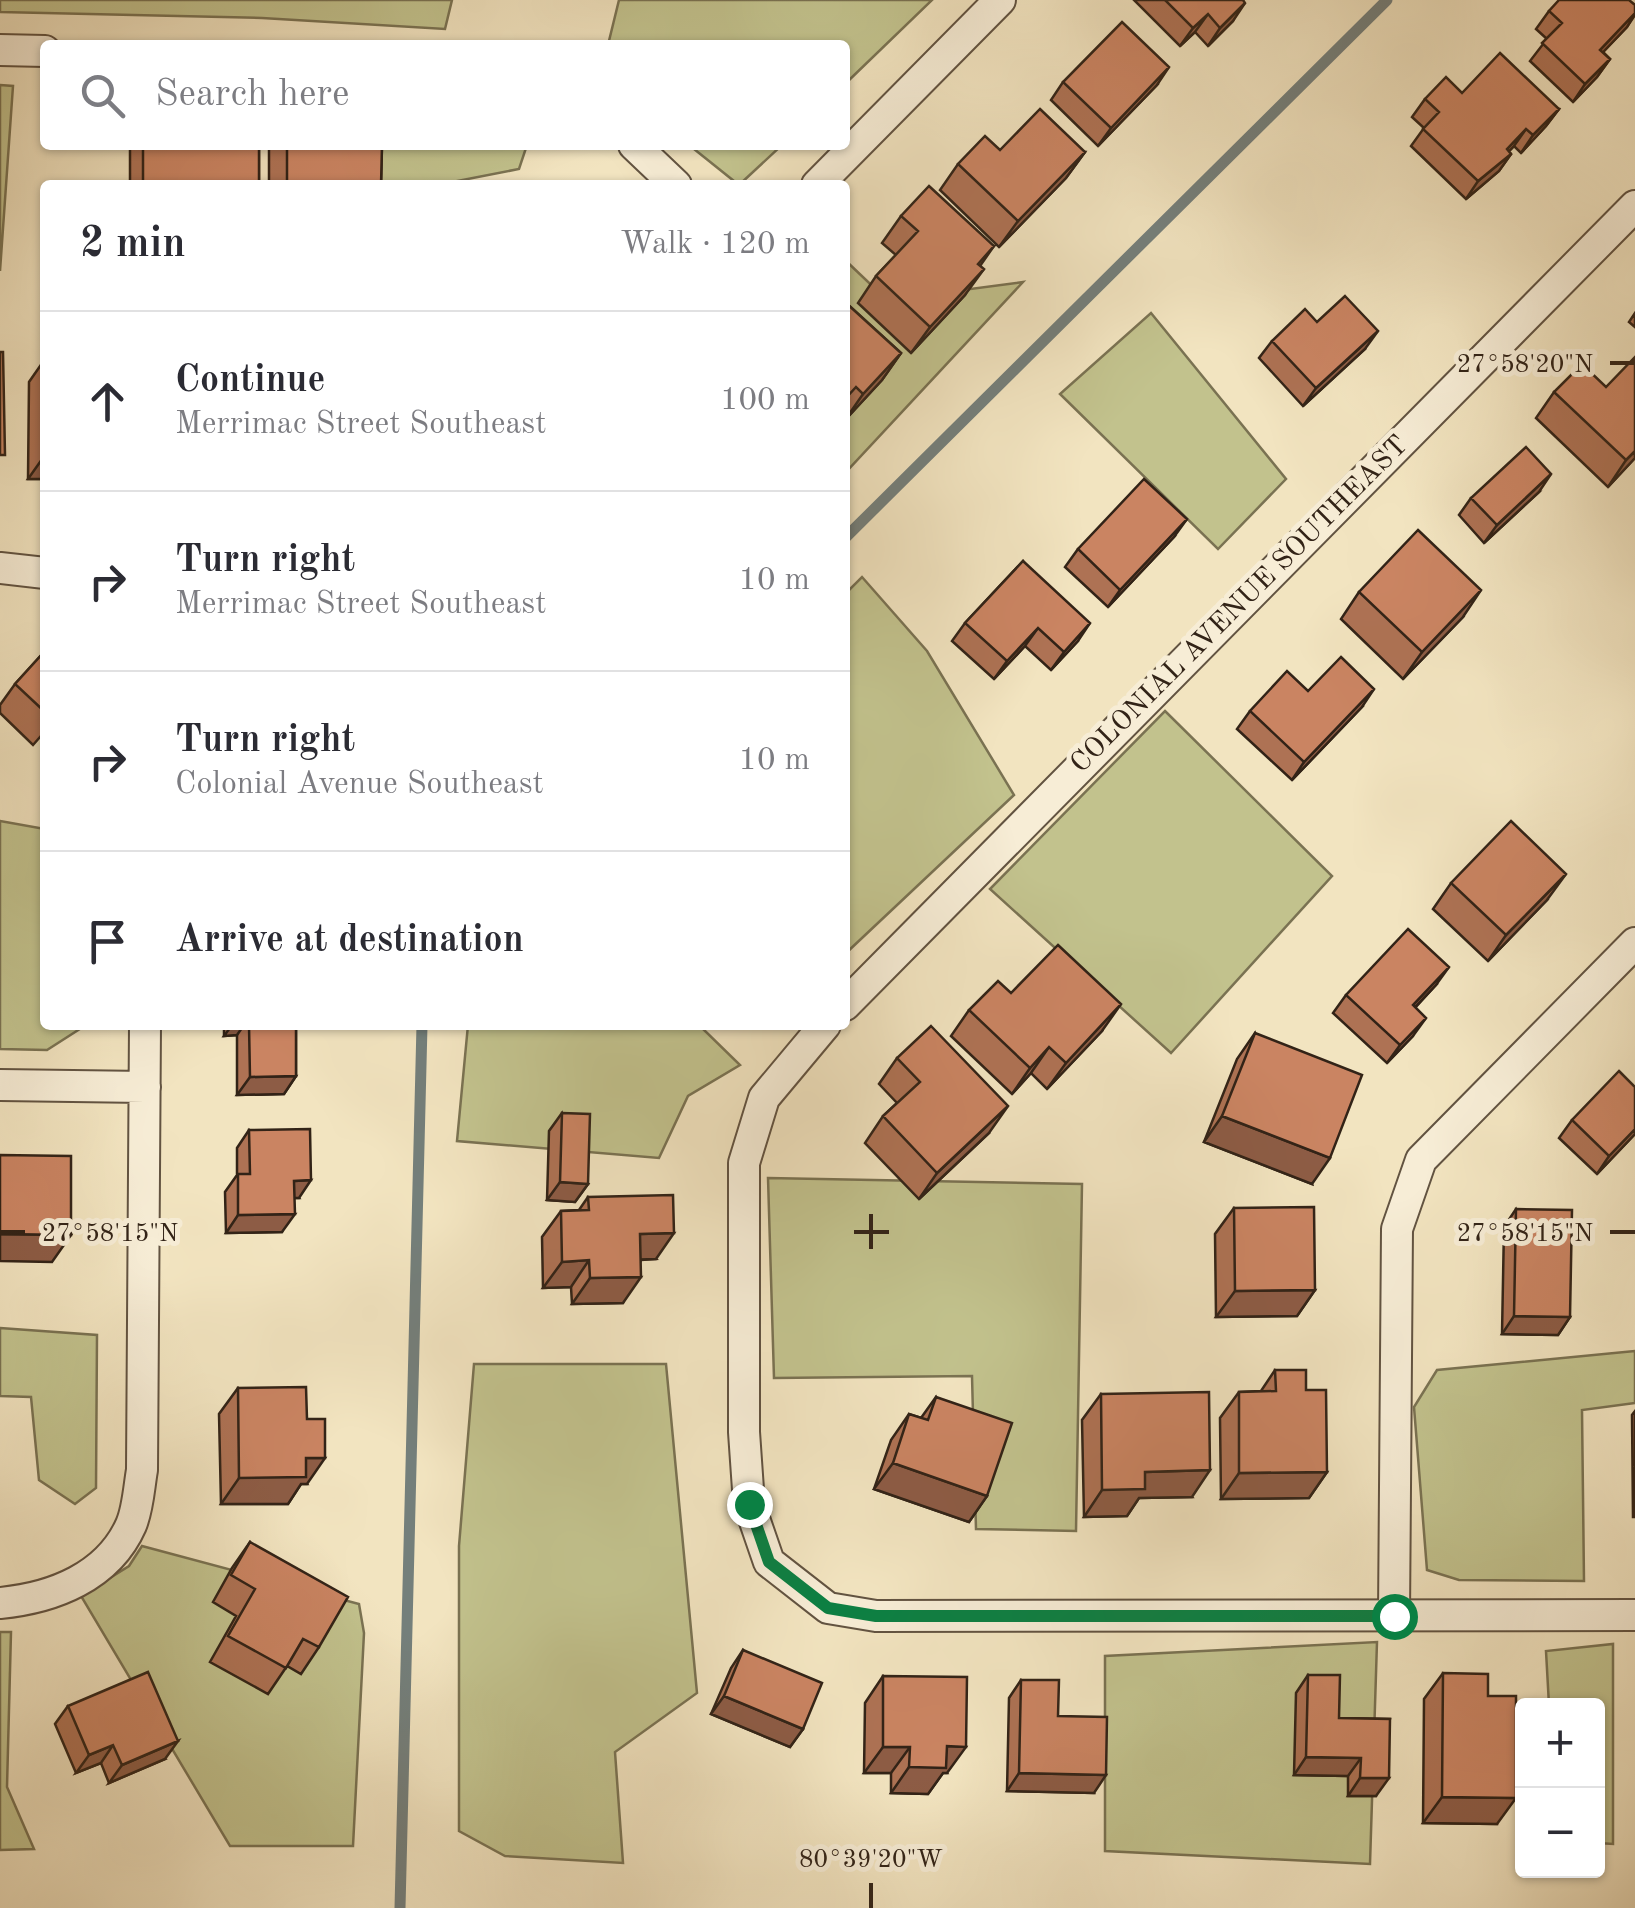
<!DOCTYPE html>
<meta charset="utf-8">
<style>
:root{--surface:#fff;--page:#f2f2f3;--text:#2b2b33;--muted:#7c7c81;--line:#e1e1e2}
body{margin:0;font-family:"Old Standard TT",serif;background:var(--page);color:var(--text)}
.controls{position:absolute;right:30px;bottom:30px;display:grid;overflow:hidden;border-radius:10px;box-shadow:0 2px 8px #0004}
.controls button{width:90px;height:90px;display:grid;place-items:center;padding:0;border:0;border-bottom:2px solid var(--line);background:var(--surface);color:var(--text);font:50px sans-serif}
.stop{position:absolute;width:30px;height:30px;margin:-22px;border:8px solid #0b8043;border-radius:50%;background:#fff}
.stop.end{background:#0b8043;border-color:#fff;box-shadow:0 2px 10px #0008}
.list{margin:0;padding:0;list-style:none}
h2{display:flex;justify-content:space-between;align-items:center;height:130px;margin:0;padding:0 40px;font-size:42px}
h2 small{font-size:32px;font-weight:400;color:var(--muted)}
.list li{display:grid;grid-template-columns:65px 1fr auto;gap:30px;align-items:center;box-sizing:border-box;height:180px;padding:0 40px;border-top:2px solid var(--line)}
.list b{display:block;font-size:38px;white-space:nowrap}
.list p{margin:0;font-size:32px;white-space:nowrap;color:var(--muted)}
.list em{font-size:32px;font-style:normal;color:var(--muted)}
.icon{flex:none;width:55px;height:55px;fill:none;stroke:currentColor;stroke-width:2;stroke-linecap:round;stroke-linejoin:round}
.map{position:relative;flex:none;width:1635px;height:1908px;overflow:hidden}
.search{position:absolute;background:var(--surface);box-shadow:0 2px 8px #0004;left:40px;top:40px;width:810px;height:110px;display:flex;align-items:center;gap:25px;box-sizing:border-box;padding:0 35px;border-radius:10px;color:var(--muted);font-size:38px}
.panel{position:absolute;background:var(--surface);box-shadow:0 2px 8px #0004;left:40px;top:180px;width:810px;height:850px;border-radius:10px}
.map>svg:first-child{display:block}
</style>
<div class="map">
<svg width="1635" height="1908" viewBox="0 0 1635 1908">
<rect width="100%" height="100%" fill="#f2e4c0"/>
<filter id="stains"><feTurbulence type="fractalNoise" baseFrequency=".002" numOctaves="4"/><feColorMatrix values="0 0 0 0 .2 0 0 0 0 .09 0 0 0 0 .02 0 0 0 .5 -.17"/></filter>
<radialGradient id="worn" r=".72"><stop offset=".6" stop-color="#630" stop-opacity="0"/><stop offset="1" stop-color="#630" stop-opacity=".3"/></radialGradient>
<path fill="#c2c28d" stroke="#7a7252" stroke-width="2.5" d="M0,0h452l-7,29 -183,-11 -262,-6z
M619,0h313l-87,84v-39h-237z
M0,85l13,1 -13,185z
M283,145h244l-8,24 -82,16h-158z
M689,145h93l-43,40z
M845,260l42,40 136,-18 -178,191z
M1151,313l135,166 -68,70 -158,-155z
M862,577l65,74 87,144 -169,159v-360z
M1165,711l167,165 -161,177 -181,-164z
M0,821l45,8v196h41l-39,25 -47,-1z
M468,1025h231l41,40 -52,31 -29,62 -202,-17z
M768,1178l314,6 -6,347 -100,-2 -4,-153 -198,2z
M0,1328l97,7 -1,153 -21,16 -36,-24 -8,-83 -31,-1z
M1635,1351v52l-53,7 2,171 -125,-1 -32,-10 -13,-163 23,-37z
M474,1364h192l31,329 -82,59 8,111 -118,-7 -46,-25v-285z
M142,1546l217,58 5,29 -11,213h-123l-149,-250 48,-30z
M0,1632h11l-4,155 27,62 -34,1z
M1377,1642l-7,222 -265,-13v-195z
M1613,1644v200l-15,-1v-137l-49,-1 -3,-54z"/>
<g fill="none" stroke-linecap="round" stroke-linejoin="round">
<path stroke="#747f7b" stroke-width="11" d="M845,538l542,-538
M400,1908l22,-883"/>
<defs>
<path id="minor" d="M0,50l45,1
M634,145l42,40
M817,185l183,-185
M0,568l45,5
M845,1005l790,-799
M825,1025l-61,73 -20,65v269l5,72 20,58 59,46 48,8 759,-1
M0,1085l145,2
M0,1603c53,-5 108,-26 131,-78 7,-16 8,-38 11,-55l3,-445
M1394,1616l3,-387 24,-69 214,-217"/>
</defs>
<use href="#minor" stroke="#625341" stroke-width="34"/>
<use href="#minor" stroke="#f7edd6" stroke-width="30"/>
</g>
<path fill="#ae7254" stroke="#322317" stroke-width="2.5" d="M1134,0h109l-10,21 -25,25 -13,-14 -15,14z
M1635,5v10l-8,12 -24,25 7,7 -13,18 -24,25 -43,-41 17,-22 -11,-10 13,-18z
M1063,82l94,3 -59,61 -47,-46z
M1462,93l97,16 -13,17 -25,27 -7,-7 -5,5 2,3 -12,17 -33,28 -55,-53 13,-18 -12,-11 13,-18z
M130,145h129v40h-129z
M269,145h113l-1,40h-112z
M1000,150l85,2 -19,26 -67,69 -59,-57 18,-26z
M901,216l93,30 -14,20 -15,29 -54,58 -53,-50 18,-27 20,-21 -14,-12z
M845,302l56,51 -19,27 -37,40z
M1635,313v14l-6,-5z
M1317,322l48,27 -62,57 -44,-48 13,-17z
M45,359v120h-17l1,-97z
M1554,392l81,66 -27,29 -72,-69z
M1539,492l-55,51 -25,-28 12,-17z
M1174,537l-66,70 -43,-40 13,-18z
M1023,561l55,80 -27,29 -26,-24 -31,33 -42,-38 13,-18z
M1359,592l104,25 -60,62 -62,-60z
M45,651v91l-5,-5 -7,8 -33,-32v-8l15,-21z
M1362,707l-70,73 -55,-51 13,-18z
M1451,883l96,17 -59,61 -55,-52z
M1436,985l-21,23 -2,28 -26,27 -54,-50 13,-18z
M1011,993l91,38 -55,58 -16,-16 -19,21 -61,-58 18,-26z
M224,1025h72v51l-12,18 -47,1v-60l-13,1z
M1255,1033l57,151 -108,-42 33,-83z
M897,1058l92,75 -70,66 -54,-56 18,-27 14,-13 -18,-19z
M1635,1087v47l-38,40 -38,-36 13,-18z
M562,1113l26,71 -13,18 -28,-2 2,-69z
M249,1130l50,68h-5l-12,34 -56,1 -1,-41 12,-17v-27z
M588,1197l68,62 -15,1 -18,43 -51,1 -1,-17 -28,1 -1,-51 19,-26 18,-1z
M1234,1208l81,82 -18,26 -81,1 -1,-83z
M1516,1209l54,108 -12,18 -56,-1 2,-107z
M1275,1370l31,20 21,82 -18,26 -88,1 -1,-81 19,-26 22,-1z
M238,1388l69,96h-6l-13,20h-67l-2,-90z
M1101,1394l91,103 -53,1 -12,18 -43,1 -2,-97z
M936,1397l51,99 -18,26 -95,-33 17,-49 18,-26 12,4z
M1635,1411v106h-2l-1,-102z
M250,1542l69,105 -18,27 -14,-8 -19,28 -58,-32 26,-46 -23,-14 19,-34z
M743,1650l60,79 -13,18 -79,-33 20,-46z
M1443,1673l45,23 9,128 -74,-1 1,-124z
M1308,1675l31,43 51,1 -14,77h-28v-20l-54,-1 2,-82z
M883,1676l64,97h-4l-15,21 -37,-1v-20h-27l1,-70z
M1021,1680l37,36 36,77 -87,-2 2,-93z
M68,1706l97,53 -56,24 -8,-20 -25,10 -21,-49z"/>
<path fill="#8d5c45" stroke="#322317" stroke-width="2.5" d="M1245,3l-12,18 -25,25 12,-18z
M1635,13l-8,14 -39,41 12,-18z
M1208,14l-13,18 -15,14 13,-18z
M1610,59l-13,18 -24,25 12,-18z
M1169,67l-12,18 -59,61 13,-18z
M1559,109l-13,17 -25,27 12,-18z
M1526,129l-12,17 -20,21 13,-18z
M1085,152l-19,26 -67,69 19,-26z
M1511,154l-12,17 -33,28 12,-18z
M984,269l-19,26 -54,58 19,-26z
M1378,331l-13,18 -62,57 13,-18z
M901,353l-19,27 -37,40 18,-26z
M1635,451v7l-27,29 18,-27z
M45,455v24h-17z
M1551,474l-12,18 -55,51 13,-18z
M1187,519l-13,18 -66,70 12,-17z
M1481,590l-18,27 -60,62 19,-27z
M1090,623l-12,18 -27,29 13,-18z
M1038,628l-13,18 -31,33 13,-18z
M1374,689l-12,18 -70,73 12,-18z
M1566,874l-19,26 -59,61 18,-26z
M1449,967l-13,18 -36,38 13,-18z
M1121,1004l-19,27 -55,58 19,-26z
M1426,1018l-13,18 -26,27 13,-18z
M232,1025h12l-7,10 -13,1z
M1049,1047l-18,26 -19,21 18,-26z
M296,1076l-12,18 -47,1 13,-18z
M1008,1106l-19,27 -70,66 18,-26z
M1222,1116l108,42 -18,26 -108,-42z
M1635,1129v5l-38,40 12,-18z
M311,1180l-12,18h-17l12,-17z
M560,1182l28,2 -13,18 -28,-2z
M295,1214l-13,18 -56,1 12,-18z
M674,1233l-18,26 -34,1 18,-26z
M0,1234l71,1 -19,27 -52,-1z
M589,1260l-18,27 -28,1 19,-26z
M641,1277l-18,26 -51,1 18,-26z
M1315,1290l-18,26 -81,1 19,-26z
M1514,1316l56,1 -12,18 -56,-1z
M306,1458h19l-18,26h-6l-13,20h-67l18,-26z
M893,1463l94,33 -18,26 -95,-33z
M1210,1470l-18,27 -53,1 -12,18 -43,1 18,-27 43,-18z
M1327,1472l-18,26 -88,1 18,-26z
M724,1696l79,33 -13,18 -79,-33z
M178,1741l-13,18 -56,24 13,-18z
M113,1745l-12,18 -25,10 13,-18z
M947,1746l19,1 -19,26h-4l-15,21 -37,-1 18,-26z
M883,1747h27l-19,26h-27z
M1306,1757l55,1 -13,18 -54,-1z
M1019,1773l87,2 -12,18 -87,-2z
M1360,1778h29l-13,18h-28z
M1442,1797l74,1 -19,26 -74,-1z"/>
<path fill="#ca8462" stroke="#322317" stroke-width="2.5" d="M1165,0h78l2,3 -25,25 -12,-14 -15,14z
M1559,0h70l6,5v8l-35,37 10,9 -25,25 -43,-41 20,-20 -13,-12z
M1122,22l47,45 -58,61 -48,-46z
M1500,53l59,56 -26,26 -7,-6 -19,20 4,5 -33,27 -55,-52 16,-17 -14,-13 21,-22 16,16z
M1040,109l45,43 -67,69 -60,-57 27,-28 15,14z
M143,145h116v40h-116z
M287,145h95l-1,40h-94z
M929,186l65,60 -16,18 6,5 -54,58 -54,-51 42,-45 -17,-15z
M1345,296l33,35 -62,57 -44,-47 33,-32 12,13z
M845,302l56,51 -38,41 -7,-7 -11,12z
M0,352h3l2,103h-5z
M1635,357v94l-9,9 -72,-68 28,-28 24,23z
M1526,447l25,27 -54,51 -26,-27z
M1144,479l43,40 -67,71 -42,-41z
M1418,530l63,60 -59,62 -63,-60z
M1023,561l67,62 -26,29 -26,-24 -31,33 -42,-38z
M45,651v61l-30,-28z
M1341,657l33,32 -70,73 -54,-51 37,-40 21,20z
M1511,821l55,53 -60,61 -55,-52z
M1408,929l41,38 -36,38 13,13 -26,27 -54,-50z
M1058,945l63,59 -55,59 -17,-16 -19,21 -61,-58 29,-29 13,12z
M249,1025h47v51l-46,1z
M931,1026l77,80 -71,67 -54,-57 37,-34 -23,-24z
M1255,1033l107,42 -32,83 -108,-42z
M1619,1071l16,16v42l-26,27 -37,-36z
M562,1113l28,1 -2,70 -28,-2z
M310,1129l1,51 -17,1 1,33 -57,1v-41h12l-1,-44z
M0,1155l71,1v79l-71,-1z
M673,1195l1,38 -34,1 1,43 -51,1 -1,-18 -27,2 -1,-51 28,-1 -1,-13z
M1314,1207l1,83 -80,1 -1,-83z
M1516,1209l56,1 -2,107 -56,-1z
M1275,1370h31v20h20l1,82 -88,1v-81l37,-1z
M306,1387l1,32h18v39h-19v19l-67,1 -1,-90z
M1209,1392l1,78 -65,2v17l-43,1 -1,-96z
M936,1397l76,26 -25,73 -94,-33 16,-49 19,6z
M250,1542l98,55 -29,50 -16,-8 -17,29 -58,-32 27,-47 -24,-14z
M743,1650l79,33 -19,46 -79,-33z
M148,1672l30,69 -56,24 -9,-20 -24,10 -21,-49z
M1443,1673l45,1v22h28v102l-74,-1z
M1308,1675h32l-1,43 51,1 -1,59h-29l1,-20 -55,-1z
M883,1676l84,1 -1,70 -19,-1 -1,22 -37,-1 1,-20h-27z
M1021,1680h38l-1,36 49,1 -1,58 -87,-2z"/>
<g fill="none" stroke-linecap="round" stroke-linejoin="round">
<path stroke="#0b8043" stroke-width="12" d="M749,1504l20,58 59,46 48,8h518"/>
</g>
<path fill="none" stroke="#322317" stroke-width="4" d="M1610,363h25M871,1214v35M0,1232h25M854,1232h35M1610,1232h25M871,1883v25"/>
<g text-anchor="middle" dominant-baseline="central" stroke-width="10" stroke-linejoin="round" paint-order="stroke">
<g font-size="28" fill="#322317" stroke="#f7edd6">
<text transform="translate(1240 605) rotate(-45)">COLONIAL AVENUE SOUTHEAST</text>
</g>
</g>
<g font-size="25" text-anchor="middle" fill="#322317" stroke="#f7edd6" stroke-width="10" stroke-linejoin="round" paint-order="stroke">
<text x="1525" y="372">27°58'20"N</text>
<text x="110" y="1241">27°58'15"N</text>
<text x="1525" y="1241">27°58'15"N</text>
<text x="871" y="1867">80°39'20"W</text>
</g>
<rect width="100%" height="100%" filter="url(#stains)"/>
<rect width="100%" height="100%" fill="url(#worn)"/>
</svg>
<div class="controls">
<button>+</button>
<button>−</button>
</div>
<div class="stop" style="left:1394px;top:1616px"></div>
<div class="stop end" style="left:749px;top:1504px"></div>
<div class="search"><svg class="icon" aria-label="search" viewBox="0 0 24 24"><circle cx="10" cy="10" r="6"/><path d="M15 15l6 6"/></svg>Search here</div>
<section class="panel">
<h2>2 min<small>Walk · 120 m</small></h2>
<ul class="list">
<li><svg class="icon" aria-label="ahead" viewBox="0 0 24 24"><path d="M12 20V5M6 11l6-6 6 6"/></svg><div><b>Continue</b><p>Merrimac Street Southeast</p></div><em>100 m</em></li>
<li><svg class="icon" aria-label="right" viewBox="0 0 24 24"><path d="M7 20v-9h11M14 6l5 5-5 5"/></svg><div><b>Turn right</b><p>Merrimac Street Southeast</p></div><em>10 m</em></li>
<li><svg class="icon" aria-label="right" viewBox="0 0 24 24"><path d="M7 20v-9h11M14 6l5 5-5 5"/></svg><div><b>Turn right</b><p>Colonial Avenue Southeast</p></div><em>10 m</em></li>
<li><svg class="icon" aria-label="arrive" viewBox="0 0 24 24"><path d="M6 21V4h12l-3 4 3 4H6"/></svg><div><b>Arrive at destination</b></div></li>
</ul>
</section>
</div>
